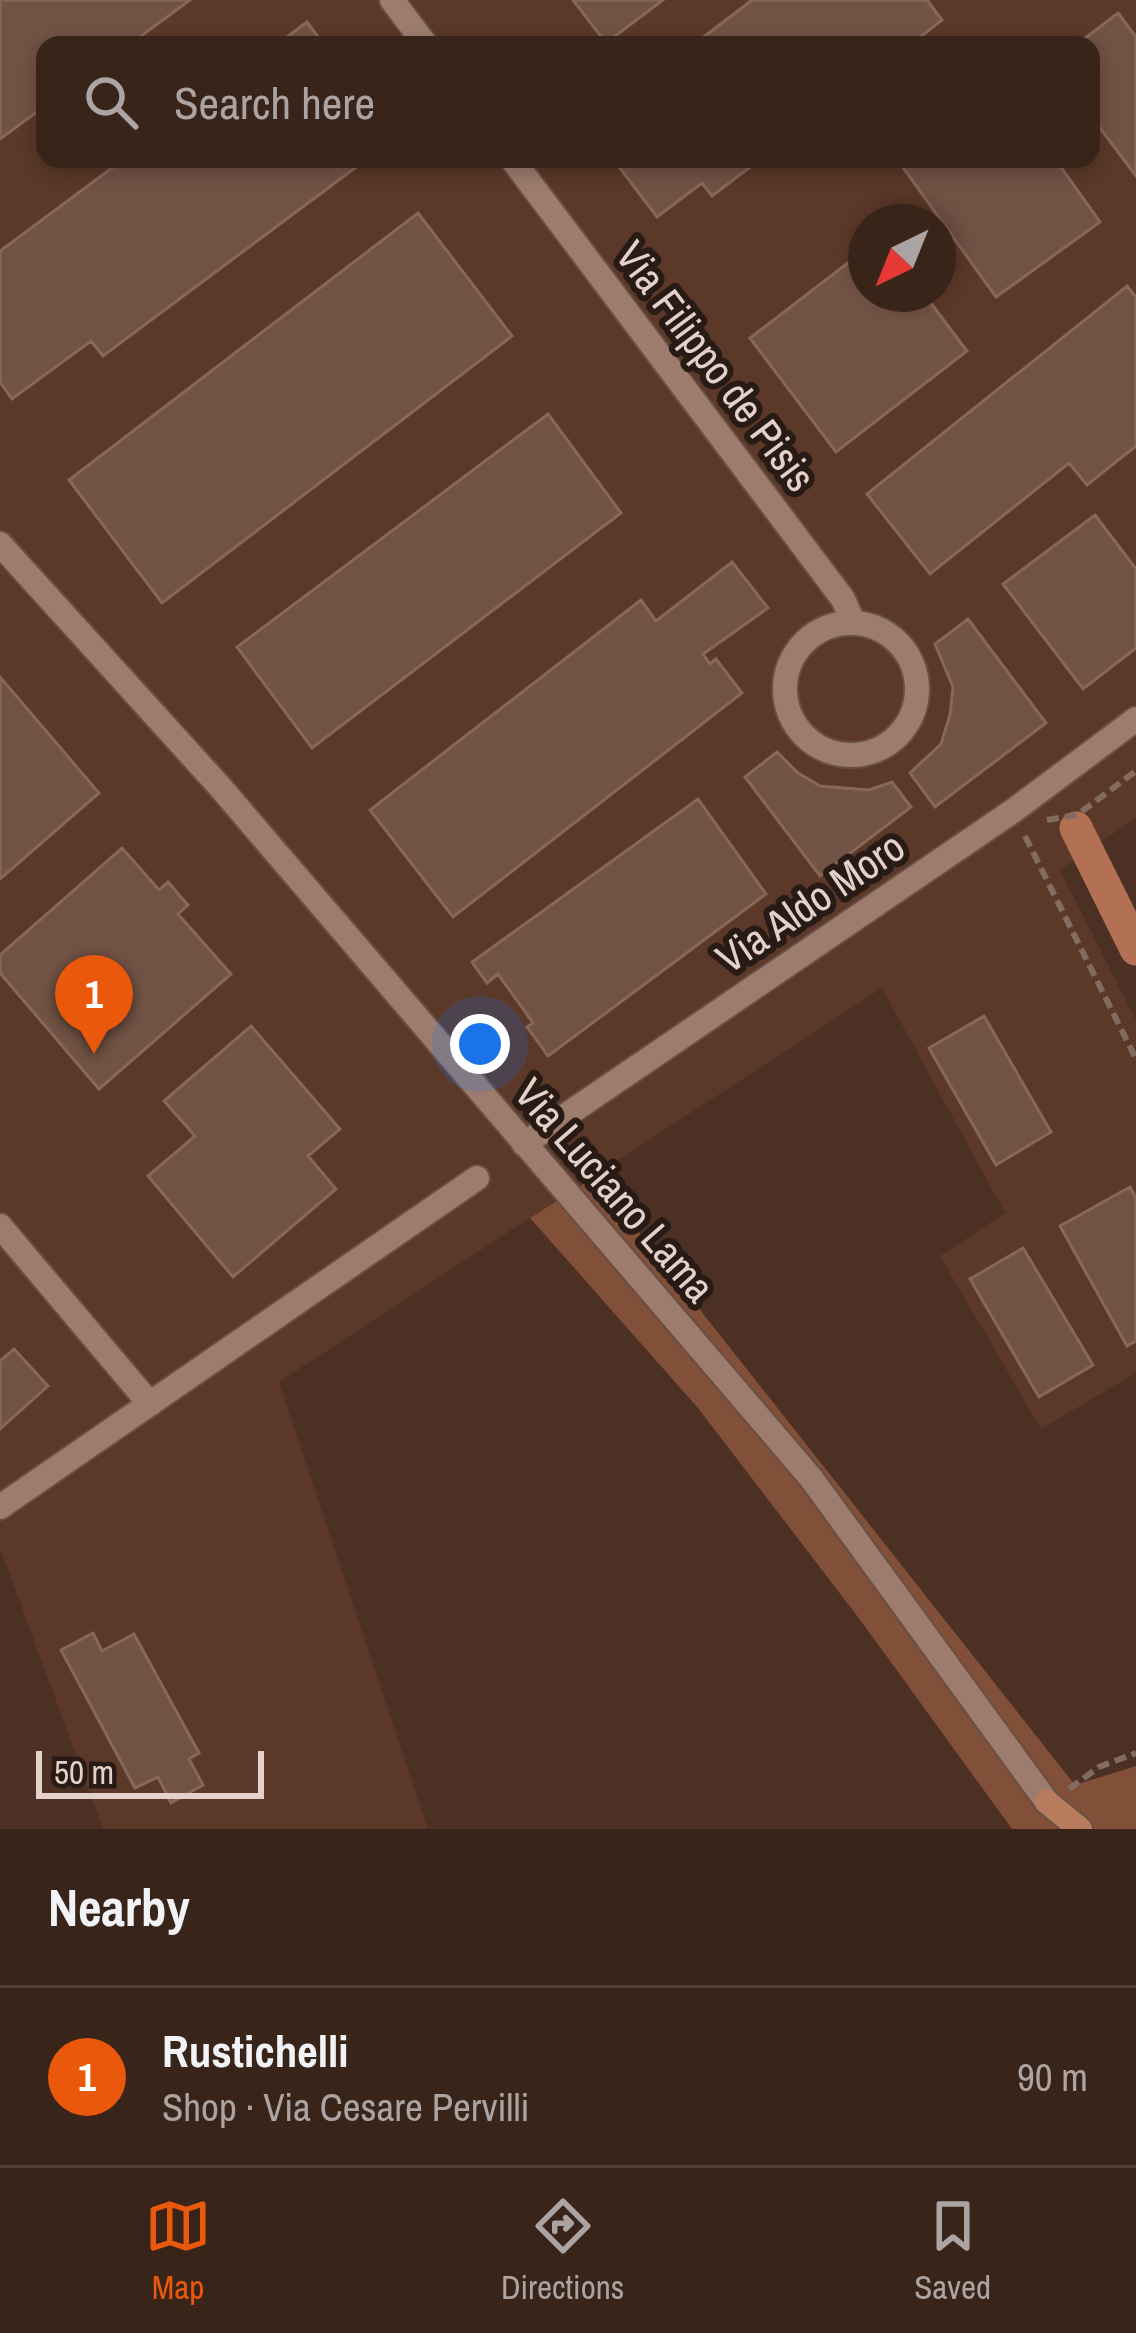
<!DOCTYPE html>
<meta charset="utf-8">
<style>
:root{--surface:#39241a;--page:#402c23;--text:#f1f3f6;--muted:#aba4a2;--line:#534139;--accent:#ea580c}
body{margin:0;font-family:"Archivo Narrow",sans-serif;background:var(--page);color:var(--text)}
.compass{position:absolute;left:848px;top:204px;width:108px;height:108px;border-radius:50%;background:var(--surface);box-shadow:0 6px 18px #0003;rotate:223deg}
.scale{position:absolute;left:36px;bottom:30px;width:228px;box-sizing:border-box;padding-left:12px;border:6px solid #e4d1c9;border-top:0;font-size:33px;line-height:42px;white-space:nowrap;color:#e4d1c9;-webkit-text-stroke:9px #281b16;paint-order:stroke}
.you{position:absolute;left:480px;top:1044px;width:42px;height:42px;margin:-30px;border:9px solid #fff;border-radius:50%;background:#1a73e8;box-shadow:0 0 0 18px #1a73e833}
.badge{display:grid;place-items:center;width:78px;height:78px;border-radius:50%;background:var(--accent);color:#fff;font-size:39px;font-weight:700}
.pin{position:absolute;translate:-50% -99px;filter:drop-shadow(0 3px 6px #0008)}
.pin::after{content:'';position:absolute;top:63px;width:42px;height:36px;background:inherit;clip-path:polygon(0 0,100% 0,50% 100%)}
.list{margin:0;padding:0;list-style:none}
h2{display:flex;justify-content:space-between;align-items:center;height:156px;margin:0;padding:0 48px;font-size:51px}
h2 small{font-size:39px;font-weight:400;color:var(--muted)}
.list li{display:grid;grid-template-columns:78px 1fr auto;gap:36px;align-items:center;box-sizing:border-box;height:180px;padding:0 48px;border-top:3px solid var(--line)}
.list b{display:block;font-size:45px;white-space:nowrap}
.list p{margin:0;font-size:39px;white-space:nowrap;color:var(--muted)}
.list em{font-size:39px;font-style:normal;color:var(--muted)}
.icon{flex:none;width:66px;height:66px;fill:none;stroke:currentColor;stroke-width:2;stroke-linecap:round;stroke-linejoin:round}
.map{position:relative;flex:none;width:1136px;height:1829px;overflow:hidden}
.search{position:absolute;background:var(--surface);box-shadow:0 6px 18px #0003;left:36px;right:36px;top:36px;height:132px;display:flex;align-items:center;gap:30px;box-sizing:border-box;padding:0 42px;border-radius:24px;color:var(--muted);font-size:45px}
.sheet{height:336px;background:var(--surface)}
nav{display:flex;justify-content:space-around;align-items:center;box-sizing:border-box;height:168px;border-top:3px solid var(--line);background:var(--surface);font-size:33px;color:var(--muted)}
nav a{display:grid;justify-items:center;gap:6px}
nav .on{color:var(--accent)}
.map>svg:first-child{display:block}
</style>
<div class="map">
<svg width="1136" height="1829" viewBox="0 0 1136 1829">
<rect width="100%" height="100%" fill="#4c3023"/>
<path fill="#5b3828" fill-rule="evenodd" d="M0,0h1136v818l-76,52 76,150v353l-95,56 -101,-173 65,-43 -123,-225 -603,394 149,447h-325l-103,-281zM45,45h1046v114h-1046zM866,222h72v72h-72z"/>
<path fill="#824f38" d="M602,1172l24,44 449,569 61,-19v63h-124l-151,-208 -163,-213 -168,-190z"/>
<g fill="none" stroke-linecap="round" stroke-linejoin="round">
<path stroke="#b37153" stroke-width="33" d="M1076,828l60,121"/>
</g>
<path fill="#715244" stroke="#876759" stroke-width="3" d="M0,0h190l-61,45h-84v61l-45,33z
M573,0h90l-57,43z
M752,0h175l15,20 -32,25h-217z
M1118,13l18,24v139l-45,-60v-71h-15z
M307,22l17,23h-48z
M124,159h243l-264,197 -12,-15 -79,58 -12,-17v-131z
M613,159h148l-49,37 -10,-13 -45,34z
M912,159h143l45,63 -104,75 -94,-131z
M418,213l94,123 -350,267 -93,-123z
M866,249v45h58l43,57 -131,101 -86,-114z
M1127,286l9,11v149l-49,39 -18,-22 -139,111 -63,-80z
M548,414l73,99 -309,235 -75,-101z
M1095,515l41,54v79l-53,41 -80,-105z
M732,562l36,46 -65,46 7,10 6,-5 26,34 -289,224 -83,-107 271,-210 15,21z
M968,619l78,104 -111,84 -25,-34 31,-29 9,-29 3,-28 -18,-43z
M0,677l99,116 -99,86z
M777,752l21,21 22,13 49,4 23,-8 19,25 -91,69 -75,-99z
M698,799l68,95 -218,162 -21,-29 6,-4 -35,-49 -11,9 -15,-21z
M122,848l37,42 9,-8 12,14 8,9 -10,9 53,60 -132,115 -99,-116v-18z
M984,1016l67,116 -55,33 -67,-117z
M251,1026l89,103 -32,27 28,33 -103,88 -85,-101 47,-40 -31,-35z
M1130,1187l6,11v143l-9,5 -67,-120z
M1023,1248l70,117 -54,32 -69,-118z
M14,1349l34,37 -48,43v-68z
M93,1633l9,18 32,-17 65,119 -10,6 14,26 -32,18 -13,-26 -23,11 -74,-138z"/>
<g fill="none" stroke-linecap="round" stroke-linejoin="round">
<defs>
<path id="street" d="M392,0l34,45
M512,159l331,440 10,23
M0,544l221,244 590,690 236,324
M785 689a66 66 0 1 1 132 0a66 66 0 1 1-132 0Z
M524,1144l489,-333 123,-92
M0,1226l150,178
M0,1507l477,-329"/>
<path id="secondary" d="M1047,1802l33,27"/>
</defs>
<use href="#street" stroke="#674f44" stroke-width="28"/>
<use href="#secondary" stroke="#674f44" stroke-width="28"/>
<path stroke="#846b60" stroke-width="6" stroke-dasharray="12 6" stroke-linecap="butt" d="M1047,820l30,-5 59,-44
M1025,836l111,223
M1069,1789l30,-22 37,-14"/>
<use href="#street" stroke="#9d7c6d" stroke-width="24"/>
<use href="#secondary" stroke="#b77b5d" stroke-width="24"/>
</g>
<g text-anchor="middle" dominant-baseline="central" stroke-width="12" stroke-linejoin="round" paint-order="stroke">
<g font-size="42" fill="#e4d1c9" stroke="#281b16">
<text transform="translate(716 366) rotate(53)">Via Filippo de Pisis</text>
<text transform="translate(810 902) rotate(-34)">Via Aldo Moro</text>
<text transform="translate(615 1190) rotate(49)">Via Luciano Lama</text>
</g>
</g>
</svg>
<svg class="compass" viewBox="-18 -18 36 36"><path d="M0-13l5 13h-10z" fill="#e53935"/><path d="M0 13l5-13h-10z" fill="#aba4a2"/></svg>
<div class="scale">50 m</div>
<div class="you"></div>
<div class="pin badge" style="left:94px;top:1054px">1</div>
<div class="search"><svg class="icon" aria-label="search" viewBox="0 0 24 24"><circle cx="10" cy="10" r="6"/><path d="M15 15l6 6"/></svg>Search here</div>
</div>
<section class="sheet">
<h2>Nearby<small></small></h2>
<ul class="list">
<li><span class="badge">1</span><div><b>Rustichelli</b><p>Shop · Via Cesare Pervilli</p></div><em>90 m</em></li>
</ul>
</section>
<nav>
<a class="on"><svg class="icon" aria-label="map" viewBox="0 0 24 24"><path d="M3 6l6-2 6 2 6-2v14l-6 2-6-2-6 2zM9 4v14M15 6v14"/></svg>Map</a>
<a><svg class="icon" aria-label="directions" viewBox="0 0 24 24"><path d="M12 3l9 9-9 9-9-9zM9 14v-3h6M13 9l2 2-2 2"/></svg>Directions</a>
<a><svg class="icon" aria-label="saved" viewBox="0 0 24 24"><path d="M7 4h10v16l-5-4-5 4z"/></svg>Saved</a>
</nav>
